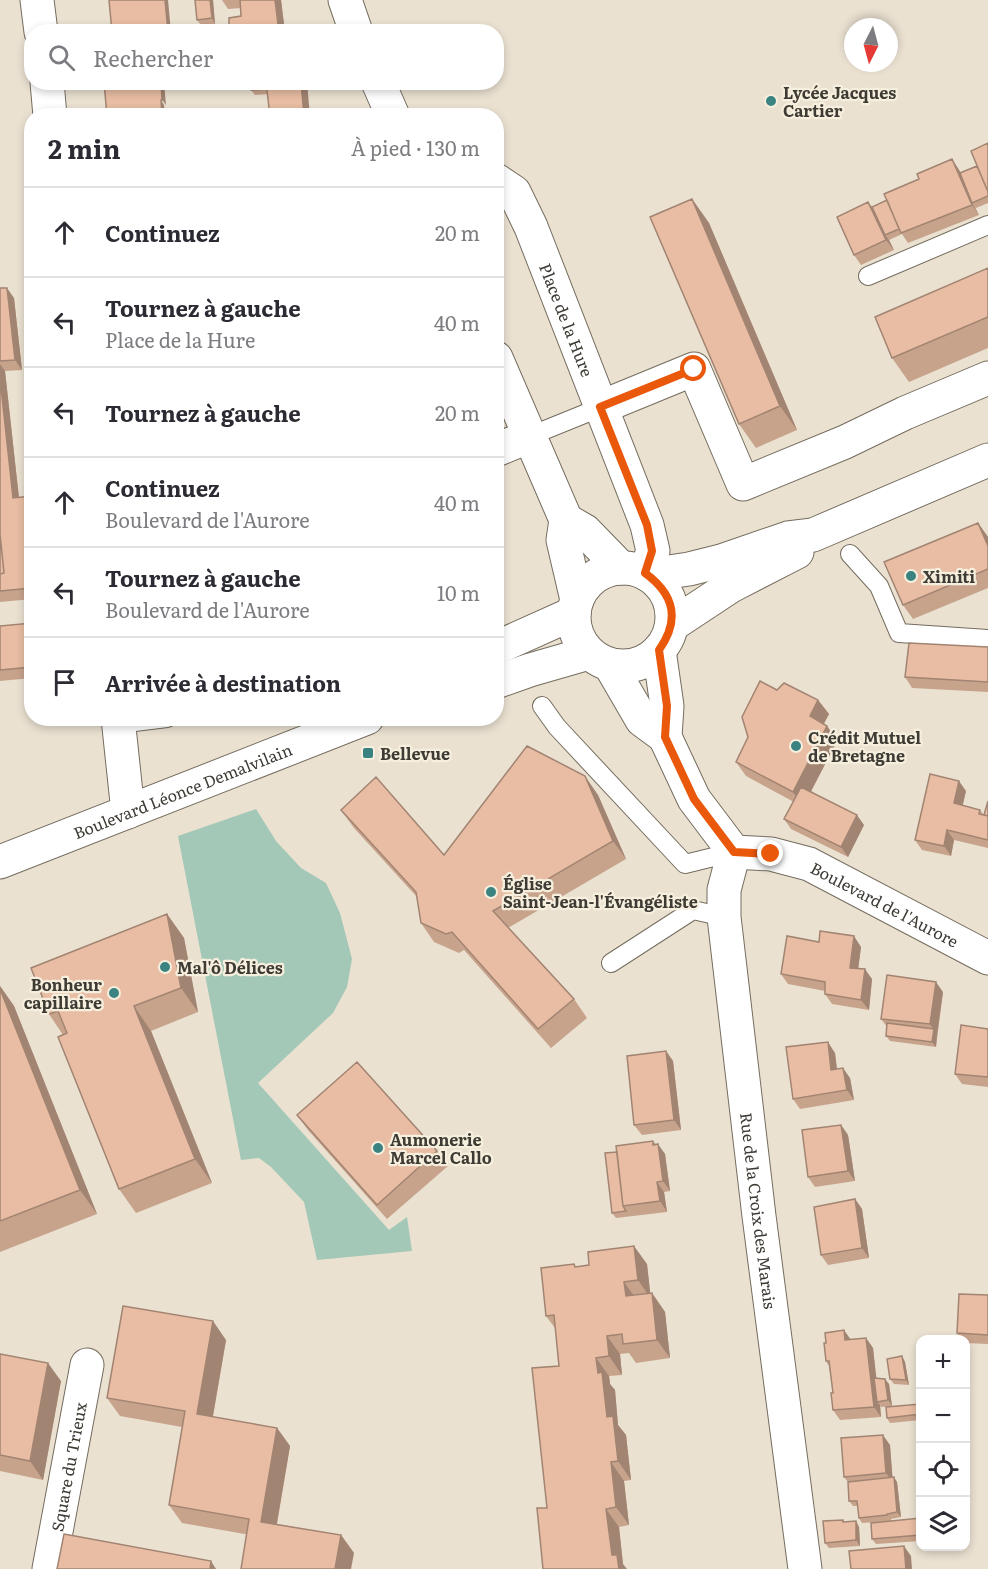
<!DOCTYPE html>
<html lang="fr">
<meta charset="utf-8">
<style>
:root{--surface:#fff;--page:#f2f2f3;--text:#2b2b33;--muted:#7c7c81;--line:#e1e1e2}
body{margin:0;font-family:Literata,serif;background:var(--page);color:var(--text)}
.controls{position:absolute;right:18px;bottom:18px;display:grid;overflow:hidden;border-radius:12px;box-shadow:0 3px 9px #0003}
.controls button{width:54px;height:54px;display:grid;place-items:center;padding:0;border:0;border-bottom:2px solid var(--line);background:var(--surface);color:var(--text);font:30px sans-serif}
.compass{position:absolute;left:844px;top:18px;width:54px;height:54px;border-radius:50%;background:var(--surface);box-shadow:0 3px 9px #0003;rotate:186deg}
.stop{position:absolute;width:18px;height:18px;margin:-14px;border:4px solid #ea580c;border-radius:50%;background:#fff}
.stop.end{background:#ea580c;border-color:#fff;box-shadow:0 2px 6px #0008}
.list{margin:0;padding:0;list-style:none}
h2{display:flex;justify-content:space-between;align-items:center;height:78px;margin:0;padding:0 24px;font-size:26px}
h2 small{font-size:20px;font-weight:400;color:var(--muted)}
.list li{display:grid;grid-template-columns:39px 1fr auto;gap:18px;align-items:center;box-sizing:border-box;height:90px;padding:0 24px;border-top:2px solid var(--line)}
.list b{display:block;font-size:22px;white-space:nowrap}
.list p{margin:0;font-size:20px;white-space:nowrap;color:var(--muted)}
.list em{font-size:20px;font-style:normal;color:var(--muted)}
.icon{flex:none;width:33px;height:33px;fill:none;stroke:currentColor;stroke-width:2;stroke-linecap:round;stroke-linejoin:round}
.map{position:relative;flex:none;width:988px;height:1569px;overflow:hidden}
.search{position:absolute;background:var(--surface);box-shadow:0 3px 9px #0003;left:24px;top:24px;width:480px;height:66px;display:flex;align-items:center;gap:15px;box-sizing:border-box;padding:0 21px;border-radius:24px;color:var(--muted);font-size:22px}
.panel{position:absolute;background:var(--surface);box-shadow:0 3px 9px #0003;left:24px;top:108px;width:480px;height:618px;border-radius:24px}
.map>svg:first-child{display:block}
</style>
<div class="map">
<svg width="988" height="1569" viewBox="0 0 988 1569">
<rect width="100%" height="100%" fill="#eae1d1"/>
<path fill="#a3c8b7" d="M256,809l20,32 25,27 25,15 14,30 12,46 -5,28 -14,26 -75,70 131,147 18,-13 5,34 -95,9 -13,-58 -33,-35 -12,-9 -18,2 -63,-324z"/>
<g fill="none" stroke-linecap="round" stroke-linejoin="round">
<defs>
<path id="service" d="M868,276l120,-51
M530,436l79,-32
M850,554l29,32 20,47 89,6
M542,706l15,21 128,137 49,-12
M118,724l49,-6
M611,963l82,-53 31,7"/>
<g id="minor">
<path d="M37,0l4,32"/>
<path d="M345,0l11,32"/>
<path d="M47,82l3,34"/>
<path d="M378,82l15,34"/>
<path id="s1" d="M496,180l18,12 17,35 116,298 6,26 -8,22"/>
<path d="M496,358l70,162 -3,20 14,60"/>
<path d="M616,401l78,-32 49,115 102,-42 60,-29 83,-35"/>
<path d="M496,450l34,-14"/>
<path d="M566,520l19,11 36,37"/>
<path d="M659,650l8,56 -2,31"/>
<path d="M610,665l32,55 23,17 29,62 40,53"/>
<path d="M118,718l10,94"/>
<path id="s2" d="M734,852l-10,38v27l35,299 46,353"/>
<path id="s3" d="M734,852l37,2 38,10 179,94"/>
<path id="s4" d="M49,1569l38,-204"/>
</g>
<g id="tertiary">
<circle cx="623" cy="617" r="49"/>
<path d="M648,575l41,-6 32,-8 67,-23 25,-3 175,-75"/>
<path d="M672,625l59,-39 66,-34"/>
<path d="M496,648l78,-35"/>
<path d="M496,682l34,-12 59,-17"/>
<path id="s5" d="M0,862l367,-144"/>
</g>
</defs>
<use href="#service" stroke="#746c5e" stroke-width="20"/>
<use href="#minor" stroke="#746c5e" stroke-width="35"/>
<use href="#tertiary" stroke="#746c5e" stroke-width="35"/>
<use href="#service" stroke="#fff" stroke-width="18"/>
<use href="#minor" stroke="#fff" stroke-width="33"/>
<use href="#tertiary" stroke="#fff" stroke-width="33"/>
</g>
<path fill="#c8a38c" d="M213,0l2,24 -14,1 -4,-5z
M222,0h59l4,32h-56l12,-16v-8l-13,1z
M307,82l-39,12 -13,1 -4,-5z
M988,143v60l-12,5 -1,-1 4,8 -71,28 -6,-9 -13,6 5,10 -33,15 -7,-10 18,-48 15,-7 32,-21 33,-20 9,14 16,-7z
M692,199l17,24 88,207 -41,18 -17,-24z
M988,268v80l-79,34 -17,-24z
M0,288l14,10 8,72 -17,1 14,126 13,-1v103l-32,3z
M978,523l10,14v51l-75,31 -10,-14z
M32,623v55l-32,3v-55z
M988,647v45l-76,-4 -7,-11z
M777,690l41,10 11,14 -5,10 3,2 10,15 -26,50 53,34 -16,32 -57,-28 -7,-10 10,-17 -48,-26 -10,-14z
M966,791l-4,15 18,4 4,5 4,-14v47l-34,-8 -3,16 -29,-6 -7,-10z
M598,795l28,64 -118,69 66,71 13,19 -36,30 -87,-98 -5,3 -25,-11 -13,-19 -4,-26 -63,-69 -13,-18 103,45z
M167,914l17,24 14,74 -47,19 61,152 -76,30 -17,-24 -56,-154 -14,-21z
M819,942l42,5 -3,22 14,10 -3,31 -37,-6 -7,-10v-3l-37,-7 -7,-10z
M0,986l14,20 83,208 -97,38z
M943,992l-7,55 -46,-6 -4,-5 1,-9 -6,-8z
M988,1029v58l-26,-3 -7,-10z
M666,1051l7,10 8,69 -39,5 -8,-10z
M835,1053l2,16 13,9 4,22 -54,9 -7,-10z
M297,1115l140,36 11,15 -61,53 -79,-89z
M841,1125l7,10 7,46 -40,6 -7,-10z
M656,1144l9,10 5,37 -6,1 3,20 -51,6 -4,-5z
M855,1199l7,10 7,49 -41,7 -7,-10z
M574,1264l2,3 71,-3 3,30 2,-1 13,19 5,46 -34,5 -7,-10 -9,1 2,21 -13,1 1,8 5,6 3,35 8,10 5,45 -7,1 5,44 -10,2 4,37 -76,-56 12,-142 -4,-38 -9,-12z
M988,1295v49l-22,-1v-3h-4l-5,-7z
M866,1338l7,10 3,31 13,5 3,22 -11,1 -1,-2 1,12 -41,3 -7,-10v-17l-4,-27 -3,-5 24,-22z
M226,1340l-13,77 64,11 13,18 -13,78 64,11 13,18 -172,-30 -13,-18 13,-78 -62,-11 -13,-18z
M0,1354l61,27 -18,99 -43,-9z
M902,1356l3,6 4,23 -15,-1 -4,-5z
M921,1404v16l-31,3 -3,-5z
M890,1445l2,32 5,5 4,35 -10,2v2l-29,2 -3,-5 -1,-12h-5l-4,-5 -1,-19 -4,-5z
M921,1518v23l-45,3 -4,-5z
M843,1520l2,2 11,-1 3,6 1,19 -31,2 -4,-5z"/>
<path fill="#a28472" d="M165,0h3l3,32h-3z
M210,0h3l2,24 -3,-6z
M275,0h6l4,32h-6z
M161,82h3l2,23 -4,-5z
M301,82h6l3,34h-6z
M161,100l3,5 1,11h-3z
M952,159l7,11 14,32 -1,1 7,12 -7,-10z
M692,199l17,24 88,207 -17,-24z
M868,202l8,10 9,23 4,5 5,10 -8,-10z
M7,288l7,10 8,72 -7,-10z
M0,364l5,7 15,137 -7,-10 -13,-120z
M978,523l10,14v9z
M818,700l11,14 -9,16 -10,-14z
M827,726l10,15 -34,66 -10,-15z
M585,776l13,19 28,64 -13,-18z
M959,781l7,10 -5,22 -7,-10z
M857,815l7,10 -16,32 -7,-10z
M947,830l7,10 -3,16 -7,-10z
M167,914l17,24 14,74 -17,-24z
M854,936l7,11 -4,31 -7,-10z
M865,969l7,10 -3,31 -8,-10z
M936,982l7,10 -6,43 -7,-11z
M0,986l14,20 83,208 -17,-24 -80,-201z
M134,1006l17,25 61,152 -17,-24z
M934,1029l3,6 -1,12 -4,-5z
M828,1042l7,11 3,27 -7,-10z
M666,1051l7,10 8,69 -7,-10z
M843,1068l7,10 4,22 -7,-10z
M841,1125l7,10 7,46 -7,-10z
M653,1141l6,8 -1,-5 7,10 5,37 -7,-10z
M657,1182l7,10 3,20 -7,-11z
M855,1199l7,10 7,49 -7,-10z
M634,1246l13,18 4,35 -13,-19z
M624,1282l13,18 -11,-4z
M652,1293l13,19 5,46 -13,-18z
M213,1321l13,19 -16,92 -13,-18z
M844,1330l7,10h-6z
M607,1336l13,18 2,21 -13,-19z
M866,1338l7,10 6,53 -2,1 3,3 1,12 -7,-10z
M902,1356l3,6 4,23 -3,-5z
M596,1358l13,18 1,8 5,6 3,35 8,10 5,45 -13,-19 -11,-44 -9,-44z
M48,1363l13,18 -18,99 -13,-19z
M885,1379l4,5 3,22 -4,-6z
M277,1428l13,18 -16,94 -13,-18z
M883,1435l7,10 3,38 -7,-10z
M611,1462l13,19 5,44 -13,-18z
M894,1477l3,5 4,35 -4,-5z
M606,1509l13,18 4,37 4,5h-8l-7,-14z
M856,1521l3,6 1,19 -4,-6z
M341,1535l13,18 -3,16h-16z
M904,1546l7,10 1,13h-6z
M211,1561l5,8h-6z"/>
<path fill="#e8bda3" stroke="#a28472" stroke-width="1.5" d="M109,0h56l3,32h-56z
M195,0h15l2,18 -15,2z
M240,0h35l4,32h-50v-14l12,-2z
M104,82h57l1,18h-1l1,16h-55z
M250,82h16l1,7 -16,1z
M266,82h35l3,34h-34z
M988,143v49l-17,-41z
M952,159l20,46 -71,28 -17,-39 35,-15 -2,-5z
M977,166l11,26v4l-16,7 -12,-30z
M692,199l88,207 -41,18 -89,-207z
M887,200l12,29 -14,6 -13,-28z
M868,202l18,38 -32,15 -17,-38z
M988,268v49l-96,41 -17,-41z
M0,288h7l8,72 -15,1z
M0,378l13,120 19,-2v92l-32,3v-17l4,-1 -4,-39z
M978,523l10,23v23l-85,36 -19,-43z
M0,534l4,39 -4,1z
M32,623v44l-32,3v-44z
M909,643l79,4v35l-83,-5z
M760,681l17,9 7,-7 34,17 -8,16 17,10 -34,66 -57,-30 12,-25 -6,-20z
M527,746l58,30 28,65 -120,70 81,88 -36,30 -86,-97 -6,2 -25,-11 -5,-31 -75,-82 35,-33 68,78z
M930,774l29,7 -5,22 26,7 -1,4 9,2v24l-41,-10 -3,16 -29,-6z
M801,787l56,28 -16,32 -57,-28z
M988,801v15l-4,-1z
M167,914l14,74 -47,18 61,153 -76,30 -61,-152 9,-4 -9,-22 -9,3 -18,-46z
M820,931l34,5 -4,32 15,1 -4,31 -36,-6v-12l-44,-8 6,-38 32,6z
M887,975l49,7 -6,42 -49,-5z
M0,989l80,201 -80,31z
M887,1023l47,6 -2,13 -46,-6z
M961,1025l27,4v48l-33,-3z
M828,1042l3,28 12,-2 4,22 -54,9 -7,-52z
M666,1051l8,69 -40,5 -7,-69z
M357,1062l80,89 -60,54 -80,-90z
M841,1125l7,46 -40,6 -6,-47z
M653,1141v4l5,-1 5,37 -6,1 3,19 -37,5 -7,-60z
M617,1152l6,54 3,5 -14,2 -7,-60z
M855,1199l7,49 -41,7 -7,-48z
M634,1246l4,34 -14,2 2,14 26,-3 5,47 -34,4 -1,-10 -15,2 2,20 -13,2 2,15 4,-1 5,45 6,-1 5,45 -7,1 5,45 -10,2 6,46h5l2,14h-76l-6,-61h10l-15,-140 27,-2 -5,-51 -8,1 -5,-48 33,-4 1,3 14,-2 -1,-13z
M959,1294l29,1v40l-31,-2z
M123,1306l90,15 -16,93 80,14 -16,94 80,13 -6,34h-94l8,-50 -80,-14 16,-94 -78,-13z
M844,1330l1,10 21,-2 8,69 -41,3 -2,-17h2l-4,-32h-3l-2,-18h2l-1,-10z
M0,1354l48,9 -18,98 -30,-6z
M902,1356l4,24 -16,-1 -3,-20z
M874,1378l11,1 3,21 -11,2z
M921,1404v10l-34,4 -1,-11z
M883,1435l3,38 -42,4 -3,-39z
M894,1477l3,35 -10,2v1l-28,3 -2,-17h-8l-1,-19z
M921,1518v17l-49,4 -1,-16z
M843,1520v2l13,-1v19l-31,3 -2,-22z
M64,1534l147,27 -1,8h-153z
M904,1546l2,23h-55l-2,-18z"/>
<g fill="none" stroke-linecap="round" stroke-linejoin="round">
<path stroke="#ea580c" stroke-width="8" d="M694,369l-94,38 47,118 5,26 -7,22c30,22 35,47 14,77l8,56 -2,31 29,62 40,53 37,2"/>
</g>
<g fill="#3a8380" stroke="#f7efde" stroke-width="2">
<circle cx="771" cy="101" r="6"/>
<circle cx="911" cy="576" r="6"/>
<circle cx="796" cy="746" r="6"/>
<rect x="362" y="747" width="12" height="12" rx="3"/>
<circle cx="491" cy="892" r="6"/>
<circle cx="165" cy="967" r="6"/>
<circle cx="114" cy="993" r="6"/>
<circle cx="378" cy="1148" r="6"/>
</g>
<g text-anchor="middle" dominant-baseline="central" stroke-width="4.5" stroke-linejoin="round" paint-order="stroke">
<g font-size="16" font-weight="bold" fill="#3e3b34" stroke="#f7efde" text-anchor="start">
<text x="783" y="92">Lycée Jacques<tspan x="783" dy="18">Cartier</tspan></text>
<text x="923" y="576">Ximiti</text>
<text x="808" y="737">Crédit Mutuel<tspan x="808" dy="18">de Bretagne</tspan></text>
<text x="380" y="753">Bellevue</text>
<text x="503" y="883">Église<tspan x="503" dy="18">Saint-Jean-l'Évangéliste</tspan></text>
<text x="177" y="967">Mal'ô Délices</text>
<text x="102" y="984" text-anchor="end">Bonheur<tspan x="102" dy="18">capillaire</tspan></text>
<text x="390" y="1139">Aumonerie<tspan x="390" dy="18">Marcel Callo</tspan></text>
</g>
<g font-size="16" fill="#3e3b34" stroke="#f7efde">
<text stroke="none"><textPath href="#s1" startOffset="160">Place de la Hure</textPath></text>
<text stroke="none"><textPath href="#s5" startOffset="196">Boulevard Léonce Demalvilain</textPath></text>
<text stroke="none"><textPath href="#s3" startOffset="162">Boulevard de l'Aurore</textPath></text>
<text stroke="none"><textPath href="#s2" startOffset="362">Rue de la Croix des Marais</textPath></text>
<text stroke="none"><textPath href="#s4" startOffset="104">Square du Trieux</textPath></text>
</g>
</g>
</svg>
<div class="controls">
<button>+</button>
<button>−</button>
<button><svg class="icon" aria-label="locate" viewBox="0 0 24 24"><circle cx="12" cy="12" r="6"/><path d="M12 2v4M12 18v4M2 12h4M18 12h4"/></svg></button>
<button><svg class="icon" aria-label="layers" viewBox="0 0 24 24"><path d="M12 4l9 5-9 5-9-5zM3 14l9 5 9-5"/></svg></button>
</div>
<svg class="compass" viewBox="-18 -18 36 36"><path d="M0-13l5 13h-10z" fill="#e53935"/><path d="M0 13l5-13h-10z" fill="#7c7c81"/></svg>
<div class="stop" style="left:694px;top:369px"></div>
<div class="stop end" style="left:771px;top:854px"></div>
<div class="search"><svg class="icon" aria-label="search" viewBox="0 0 24 24"><circle cx="10" cy="10" r="6"/><path d="M15 15l6 6"/></svg>Rechercher</div>
<section class="panel">
<h2>2 min<small>À pied · 130 m</small></h2>
<ul class="list">
<li><svg class="icon" aria-label="ahead" viewBox="0 0 24 24"><path d="M12 20V5M6 11l6-6 6 6"/></svg><div><b>Continuez</b></div><em>20 m</em></li>
<li><svg class="icon" aria-label="left" viewBox="0 0 24 24"><path d="M17 20v-9H6M10 6l-5 5 5 5"/></svg><div><b>Tournez à gauche</b><p>Place de la Hure</p></div><em>40 m</em></li>
<li><svg class="icon" aria-label="left" viewBox="0 0 24 24"><path d="M17 20v-9H6M10 6l-5 5 5 5"/></svg><div><b>Tournez à gauche</b></div><em>20 m</em></li>
<li><svg class="icon" aria-label="ahead" viewBox="0 0 24 24"><path d="M12 20V5M6 11l6-6 6 6"/></svg><div><b>Continuez</b><p>Boulevard de l'Aurore</p></div><em>40 m</em></li>
<li><svg class="icon" aria-label="left" viewBox="0 0 24 24"><path d="M17 20v-9H6M10 6l-5 5 5 5"/></svg><div><b>Tournez à gauche</b><p>Boulevard de l'Aurore</p></div><em>10 m</em></li>
<li><svg class="icon" aria-label="arrive" viewBox="0 0 24 24"><path d="M6 21V4h12l-3 4 3 4H6"/></svg><div><b>Arrivée à destination</b></div></li>
</ul>
</section>
</div>
